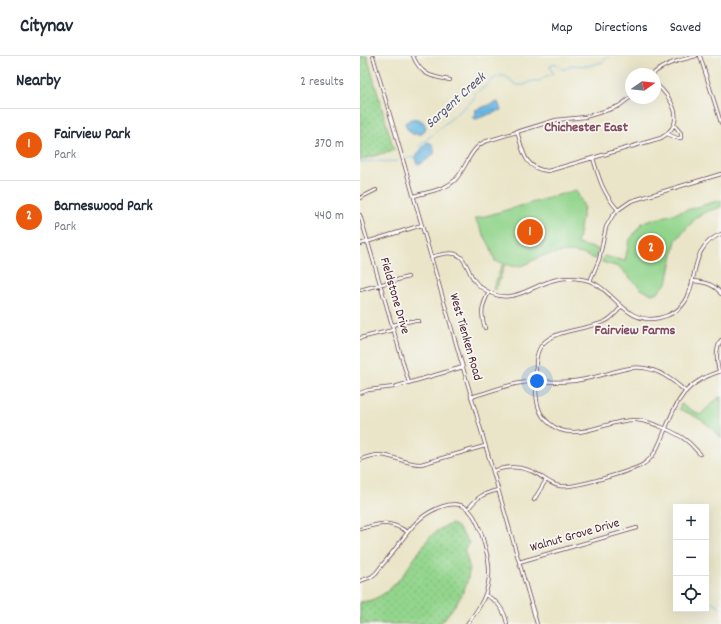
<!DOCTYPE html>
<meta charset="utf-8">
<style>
:root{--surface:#fff;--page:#f6f6f7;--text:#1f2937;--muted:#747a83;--line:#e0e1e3;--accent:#ea580c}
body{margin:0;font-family:Dekko,sans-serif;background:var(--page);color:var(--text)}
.controls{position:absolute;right:12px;bottom:12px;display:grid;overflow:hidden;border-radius:0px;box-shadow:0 4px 16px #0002}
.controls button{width:36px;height:36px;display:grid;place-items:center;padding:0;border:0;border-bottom:1px solid var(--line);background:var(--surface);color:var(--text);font:20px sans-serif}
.compass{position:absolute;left:265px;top:12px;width:36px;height:36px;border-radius:50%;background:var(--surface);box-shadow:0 4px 16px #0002;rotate:76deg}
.you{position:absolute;left:177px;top:325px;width:14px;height:14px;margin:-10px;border:3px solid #fff;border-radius:50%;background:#1a73e8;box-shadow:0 0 0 6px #1a73e833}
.badge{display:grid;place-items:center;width:26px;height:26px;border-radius:50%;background:var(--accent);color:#fff;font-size:13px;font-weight:700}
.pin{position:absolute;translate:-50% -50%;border:2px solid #fff;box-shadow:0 1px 4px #0006}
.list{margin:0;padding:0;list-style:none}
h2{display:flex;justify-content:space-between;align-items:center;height:52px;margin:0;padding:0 16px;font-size:17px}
h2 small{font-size:13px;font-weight:400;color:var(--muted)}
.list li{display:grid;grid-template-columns:26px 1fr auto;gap:12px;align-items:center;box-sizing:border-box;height:72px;padding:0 16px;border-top:1px solid var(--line)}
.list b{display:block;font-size:15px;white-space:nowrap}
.list p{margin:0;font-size:13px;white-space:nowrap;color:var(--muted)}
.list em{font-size:13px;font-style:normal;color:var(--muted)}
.icon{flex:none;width:22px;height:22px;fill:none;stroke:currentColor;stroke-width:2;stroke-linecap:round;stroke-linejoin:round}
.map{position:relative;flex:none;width:361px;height:568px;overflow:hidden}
header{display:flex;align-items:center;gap:24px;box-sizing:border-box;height:56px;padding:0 20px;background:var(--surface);border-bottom:1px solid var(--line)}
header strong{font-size:19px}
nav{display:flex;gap:22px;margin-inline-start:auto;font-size:14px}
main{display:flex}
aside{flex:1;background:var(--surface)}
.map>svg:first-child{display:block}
</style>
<header>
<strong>Citynav</strong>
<nav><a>Map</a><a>Directions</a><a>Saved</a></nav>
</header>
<main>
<aside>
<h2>Nearby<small>2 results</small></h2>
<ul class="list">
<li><span class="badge">1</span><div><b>Fairview Park</b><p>Park</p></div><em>370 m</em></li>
<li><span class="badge">2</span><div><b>Barneswood Park</b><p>Park</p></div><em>440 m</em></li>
</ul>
</aside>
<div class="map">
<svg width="361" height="568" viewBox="0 0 361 568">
<defs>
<pattern id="grass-dots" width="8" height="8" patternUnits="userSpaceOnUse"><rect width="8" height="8" fill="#93d58d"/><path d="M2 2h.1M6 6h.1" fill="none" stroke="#80b67a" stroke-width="1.8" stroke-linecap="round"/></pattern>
<pattern id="water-waves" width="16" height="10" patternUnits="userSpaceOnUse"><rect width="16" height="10" fill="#6cbae6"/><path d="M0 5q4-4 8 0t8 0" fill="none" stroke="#5f9fc5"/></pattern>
</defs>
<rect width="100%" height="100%" fill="#f6f6f2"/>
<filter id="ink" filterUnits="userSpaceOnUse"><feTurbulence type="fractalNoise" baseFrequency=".025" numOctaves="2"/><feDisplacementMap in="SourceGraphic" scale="8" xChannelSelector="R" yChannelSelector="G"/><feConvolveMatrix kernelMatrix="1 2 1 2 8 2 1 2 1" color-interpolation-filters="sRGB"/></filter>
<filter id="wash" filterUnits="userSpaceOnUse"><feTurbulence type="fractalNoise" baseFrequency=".012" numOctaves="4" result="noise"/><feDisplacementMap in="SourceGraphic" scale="16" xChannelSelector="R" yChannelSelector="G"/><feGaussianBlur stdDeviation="0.9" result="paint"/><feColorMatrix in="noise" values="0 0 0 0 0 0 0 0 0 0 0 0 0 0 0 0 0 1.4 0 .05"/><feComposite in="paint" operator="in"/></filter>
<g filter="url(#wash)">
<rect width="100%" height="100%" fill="#eae5c8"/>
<path fill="url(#grass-dots)" stroke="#6e7a5c" d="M0,0h7l27,94 -34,10z
M91,468l7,3 11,16 -5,7c2,6 5,13 5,18 0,22 -16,40 -29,56h-80v-22c29,-1 46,-32 61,-53 4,-6 9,-14 16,-18 4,-3 9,-5 14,-7z"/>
<path fill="#93d58d" stroke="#6e7a5c" d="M216,134l8,17 -7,37 21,5 -3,10c-18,-9 -32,-8 -52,-3 -14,5 -22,15 -38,8l-9,26 -3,-1 10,-26 -8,-2 -5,-15 -15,-27z
M361,144v7l-13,4 -12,7 -20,22 -9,43 -9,9 -6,2 -11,-5 -22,-22 -17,-5 2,-6 21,5 4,-20 13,-18z
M361,341v41c-14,-16 -23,-21 -42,-29l2,-5 19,11 18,-17z"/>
<path fill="url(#water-waves)" stroke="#5b6c88" d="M138,46l3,8 -25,9 -3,-1 3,-4 -1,-4z
M51,63c8,-1 13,1 15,9l-4,6h-10l-5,-5 -2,-6z
M67,86l5,2 2,4v6l-13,10h-3l-2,-1v-7z"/>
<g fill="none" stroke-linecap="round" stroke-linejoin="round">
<path stroke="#6cbae6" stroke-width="1" d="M360,0l1,1
M58,91l56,-48v-5l12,-8 7,-7 7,-3h5l12,9h7l8,-4h8l4,-4 8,-3 1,-1 -3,-6 2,-3 3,-1 7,6h4l5,-4 17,1 15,-4 5,-6
M47,102l6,-1 2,1
M0,106c5,0 8,-1 13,-1 8,0 17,1 25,0
M348,545l7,2 6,5"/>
</g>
</g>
<g filter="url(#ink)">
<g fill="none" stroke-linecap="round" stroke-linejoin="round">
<defs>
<path id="minor" d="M13,0l164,568
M53,0c8,19 18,21 37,24
M340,0l21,67
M293,18c11,-11 29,-14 43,-18
M157,75c6,20 7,38 31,40l113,-33c27,-16 11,-40 -6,-55
M307,78l10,4h4v-5l-7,-8
M233,102c6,21 10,35 25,52
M54,140c13,-4 31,-6 41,-16 11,-11 14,-30 29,-38l72,-22 29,-3 23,-7 11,-4 12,-9
M0,142l16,-8
M0,159l49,168
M0,188l62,-19
M71,201c10,-3 27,-8 33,4 4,6 6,13 10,19 4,6 12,11 19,14 20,8 37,-6 55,-12 10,-4 21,-5 33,-3 32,4 41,47 78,39 52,-11 18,-66 62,-84
M230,225l9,-21 7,-33 7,-12 5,-5 13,-9 90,-27
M333,225c11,1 22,3 28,13
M0,234l48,-13
M261,251c-4,5 -9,11 -15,14 -18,9 -53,8 -65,25 -8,12 -4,28 -5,41 0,14 2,27 13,36 25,23 59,-5 87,-3 14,1 40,12 51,21 4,3 8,8 13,13
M32,269l19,-4h8
M125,272c-5,-14 -3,-23 4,-36
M0,282l33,-8
M359,315c-3,-11 -4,-21 2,-31
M0,337l8,-3 26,-3 69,-20
M111,341c16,-4 34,-12 50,-14 18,-3 35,0 53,-2 48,-6 66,-32 111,10
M0,404c29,-13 36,4 61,4l64,-18
M133,415c16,-6 31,-5 46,4 7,5 13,10 21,11 13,3 70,-15 82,-21 12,-7 16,-18 21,-30 14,-34 20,-52 58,-64
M174,444l12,-20
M108,453c10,-13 15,-15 30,-19
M0,473c22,-6 27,-9 48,3
M159,506l118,-34
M0,525l11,-4 5,-4c6,-8 13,-16 19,-24 10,-13 20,-29 35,-37 34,-19 46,-1 54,31 4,14 7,26 4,41 -3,16 -11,27 -21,40
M125,539c13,6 20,16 22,29"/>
</defs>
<use href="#minor" stroke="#623d43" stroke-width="4"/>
<use href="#minor" stroke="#fff" stroke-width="2.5"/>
</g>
</g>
<g text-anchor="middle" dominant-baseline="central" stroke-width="3.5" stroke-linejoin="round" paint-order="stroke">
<g font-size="13" fill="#4a1f2b" stroke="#f6f6f2">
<text transform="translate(34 240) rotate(74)">Fieldstone Drive</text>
<text transform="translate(105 281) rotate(74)">West Tienken Road</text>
<text transform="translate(215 480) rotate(-16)">Walnut Grove Drive</text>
</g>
<g font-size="14" font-style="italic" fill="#56556c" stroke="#f6f6f2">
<text transform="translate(96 45) rotate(-42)">Sargent Creek</text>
</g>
<g font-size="14" font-weight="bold" fill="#83495d" stroke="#f6f6f2">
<text x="226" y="72">Chichester East</text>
<text x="275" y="275">Fairview Farms</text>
</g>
</g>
</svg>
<div class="controls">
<button>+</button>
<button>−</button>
<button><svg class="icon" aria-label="locate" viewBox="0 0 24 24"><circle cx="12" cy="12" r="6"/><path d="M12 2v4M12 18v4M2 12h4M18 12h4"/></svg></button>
</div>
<svg class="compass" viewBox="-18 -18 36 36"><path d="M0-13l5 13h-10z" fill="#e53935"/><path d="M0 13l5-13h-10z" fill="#747a83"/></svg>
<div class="you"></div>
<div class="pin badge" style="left:170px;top:176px">1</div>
<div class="pin badge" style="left:291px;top:192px">2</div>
</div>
</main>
